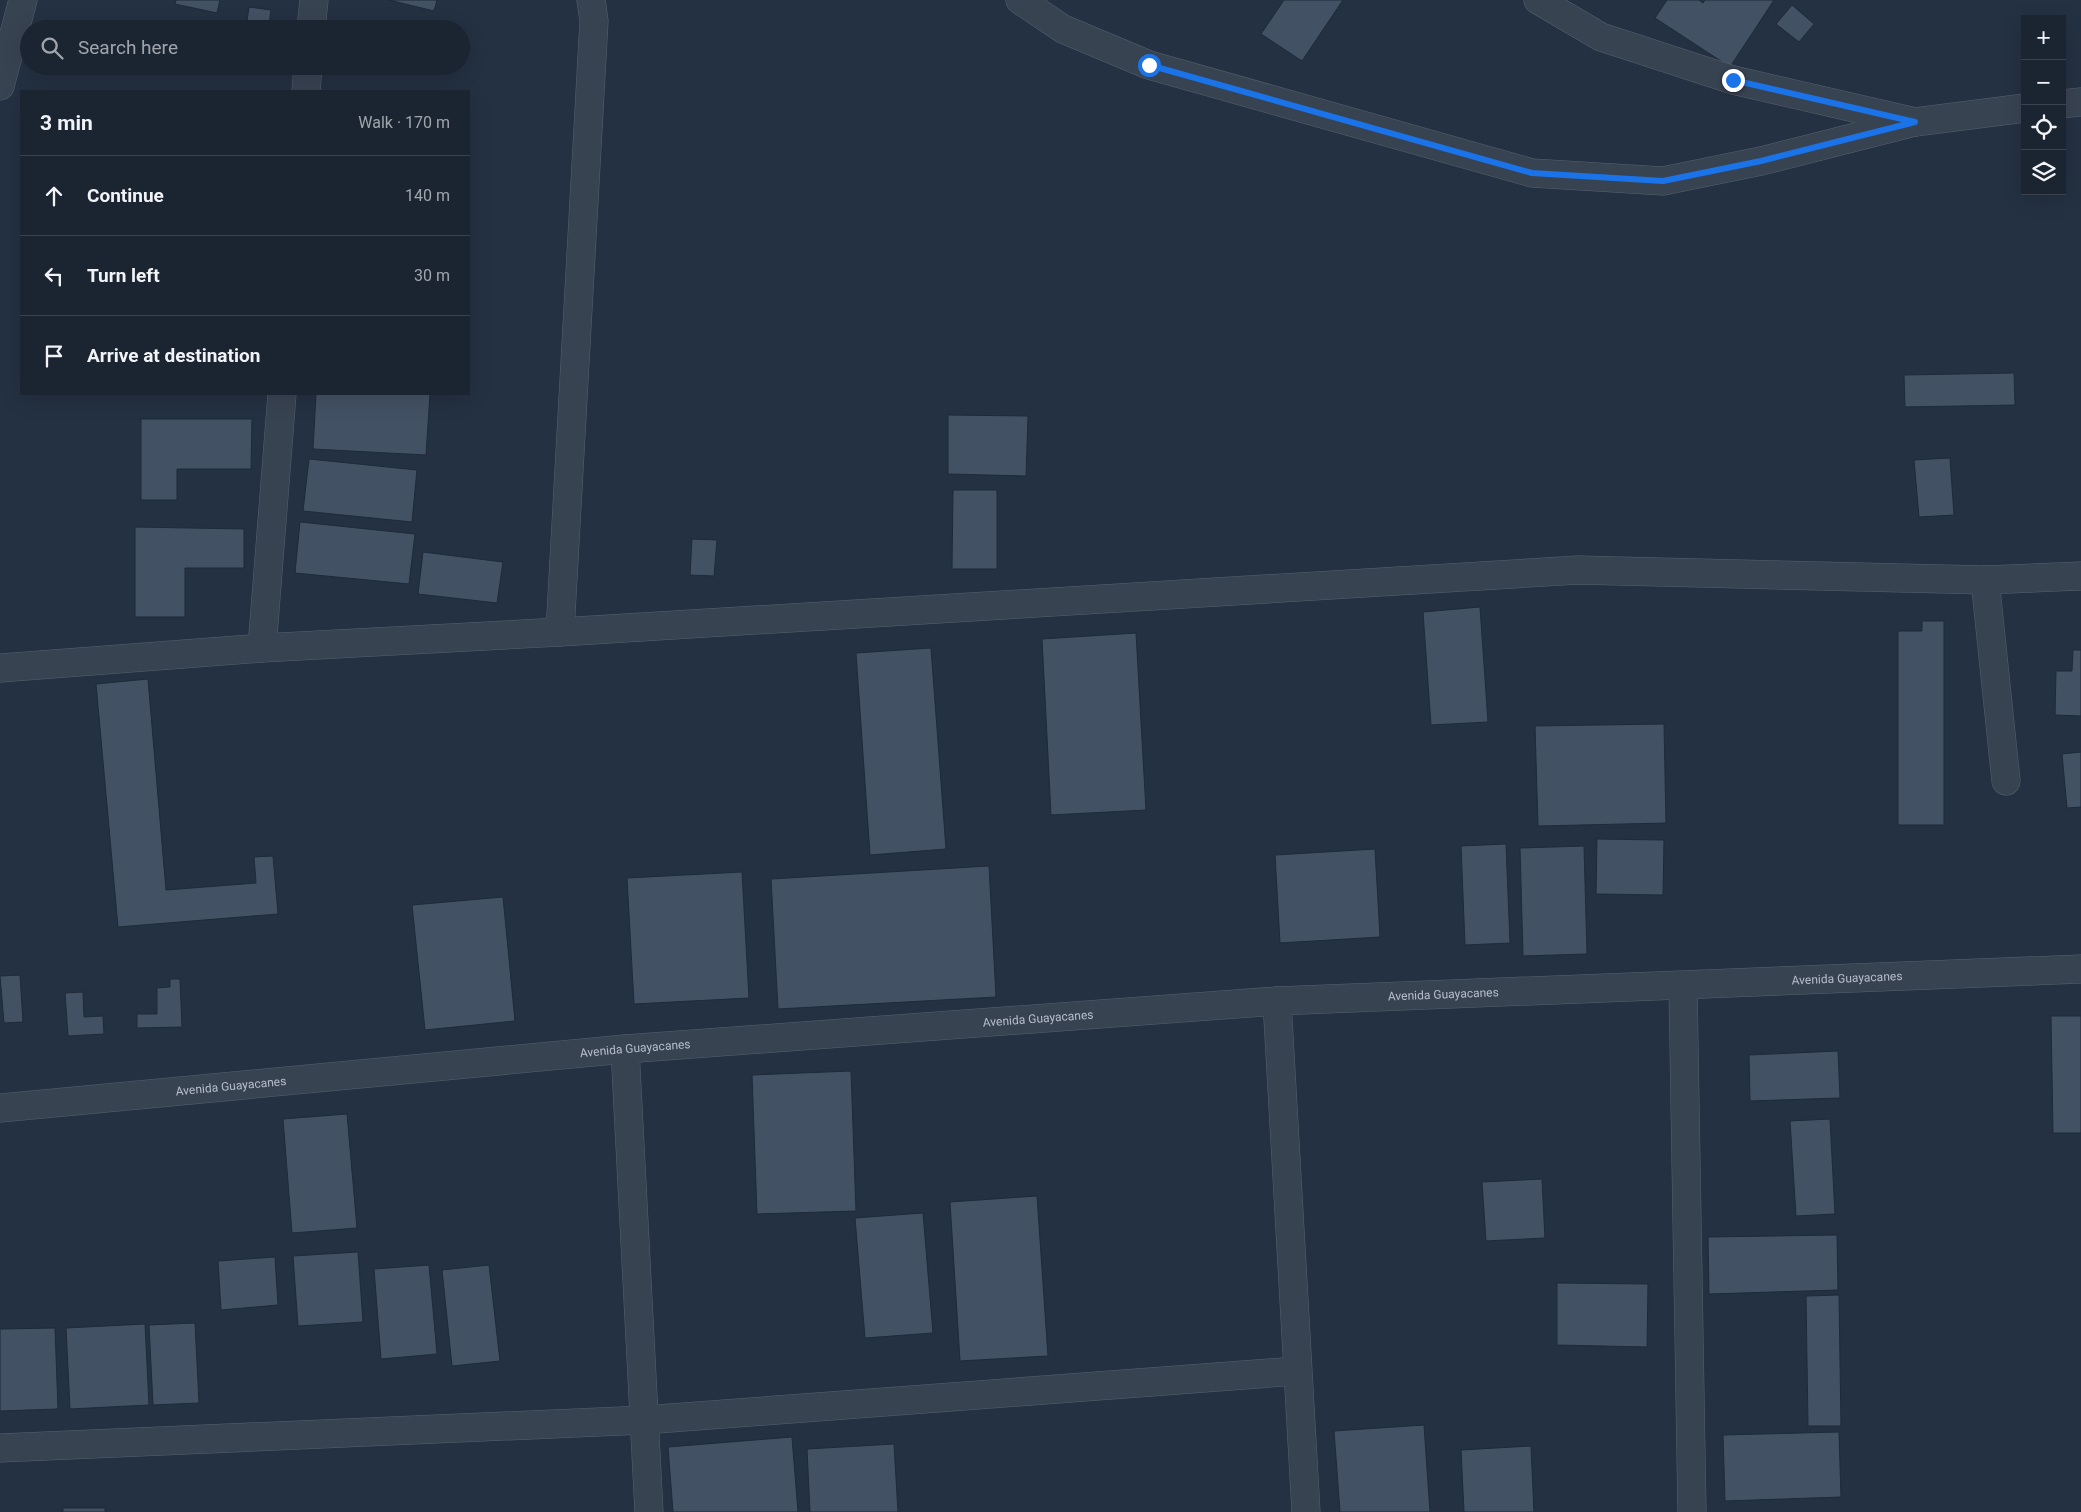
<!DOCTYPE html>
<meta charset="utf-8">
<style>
:root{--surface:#1b2532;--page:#28313e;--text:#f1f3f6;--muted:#a0a5ac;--line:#39424d}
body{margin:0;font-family:Roboto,sans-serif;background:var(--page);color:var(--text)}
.controls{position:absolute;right:15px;top:15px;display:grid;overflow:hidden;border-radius:0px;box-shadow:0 5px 20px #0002}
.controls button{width:45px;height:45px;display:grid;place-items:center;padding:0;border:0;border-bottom:1px solid var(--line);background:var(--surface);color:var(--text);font:25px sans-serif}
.stop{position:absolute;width:15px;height:15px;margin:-11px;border:4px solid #1a73e8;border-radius:50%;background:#fff}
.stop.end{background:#1a73e8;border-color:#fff;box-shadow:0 1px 5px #0008}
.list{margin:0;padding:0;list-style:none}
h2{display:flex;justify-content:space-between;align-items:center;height:65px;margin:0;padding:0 20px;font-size:21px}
h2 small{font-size:16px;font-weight:400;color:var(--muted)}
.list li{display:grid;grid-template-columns:32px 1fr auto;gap:15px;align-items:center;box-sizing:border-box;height:80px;padding:0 20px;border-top:1px solid var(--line)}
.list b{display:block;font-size:19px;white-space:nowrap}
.list em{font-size:16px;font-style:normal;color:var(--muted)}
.icon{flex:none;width:28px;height:28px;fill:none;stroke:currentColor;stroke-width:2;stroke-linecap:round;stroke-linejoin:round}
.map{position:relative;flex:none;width:2081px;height:1512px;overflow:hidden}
.search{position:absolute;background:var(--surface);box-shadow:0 5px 20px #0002;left:20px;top:20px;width:450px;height:55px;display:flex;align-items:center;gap:12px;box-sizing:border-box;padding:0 18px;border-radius:28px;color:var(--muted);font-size:19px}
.panel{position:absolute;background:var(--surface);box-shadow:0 5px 20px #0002;left:20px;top:90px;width:450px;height:305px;border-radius:0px}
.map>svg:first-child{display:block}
</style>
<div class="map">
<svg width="2081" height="1512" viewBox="0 0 2081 1512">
<rect width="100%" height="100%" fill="#243142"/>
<path fill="#435164" stroke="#1f2a39" d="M176,0h44l-3,13 -42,-9z
M389,0h48l-3,11z
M1284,0h59l-41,61 -41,-27z
M1667,0h32l4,3 2,-3h69l-44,67 -75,-49z
M1792,5l22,19 -15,18 -23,-18z
M249,7l22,3 -2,14 -22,-3z
M2014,373l1,32 -110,2 -1,-32z
M316,394h114l-4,61 -113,-6z
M948,415l80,1 -2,60 -78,-2z
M141,419h111l-1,50h-74v31h-36z
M1950,458l4,57 -35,2 -5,-57z
M309,459l108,11 -5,52 -109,-11z
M953,490h44v79h-45z
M300,522l115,12 -6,50 -114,-11z
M135,527l109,2v39h-59v49h-50z
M692,539l25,1 -3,36 -24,-1z
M423,552l80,10 -6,41 -79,-9z
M1480,607l8,115 -57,3 -8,-113z
M1922,621h22v204h-46v-194h24z
M1136,633l10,177 -95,5 -9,-176z
M931,648l15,201 -76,6 -14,-202z
M2073,650h8v66l-26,-1 1,-44h16z
M148,679l18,211 90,-7 -2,-26 19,-1 5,58 -160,13 -22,-243z
M1664,724l2,99 -128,3 -3,-100z
M2081,752v55l-14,1 -5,-54z
M1597,839l67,1 -1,55 -67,-1z
M1506,844l4,99 -45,2 -4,-99z
M1584,846l3,108 -64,2 -3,-108z
M1375,849l5,88 -100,6 -5,-88z
M989,866l7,131 -218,12 -7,-130z
M742,872l7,126 -115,6 -7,-126z
M503,897l12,124 -90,9 -13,-125z
M20,975l3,47 -19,1 -4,-47z
M170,979h10l2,48 -45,1v-14h20v-26l13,-1z
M83,992l1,25 19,-1 1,18 -36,2 -3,-43z
M2051,1016h30v117h-28z
M1838,1051l2,47 -90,3 -1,-46z
M851,1071l5,140 -99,3 -5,-139z
M347,1114l10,114 -65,5 -9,-114z
M1830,1119l5,95 -39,2 -6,-95z
M1542,1179l3,59 -59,3 -4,-59z
M1037,1196l11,160 -88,5 -10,-159z
M923,1213l10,120 -68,5 -10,-120z
M1837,1235l1,55 -129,4 -1,-57z
M358,1252l5,70 -65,4 -5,-70z
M275,1257l3,48 -57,5 -3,-49z
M429,1265l8,89 -56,5 -7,-90z
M489,1265l11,96 -48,5 -10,-96z
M1557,1283l91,1 -1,63 -90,-2z
M1839,1295l2,131h-33l-2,-130z
M195,1323l4,80 -46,2 -4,-80z
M145,1324l4,81 -79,4 -4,-81z
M55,1328l3,81 -58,2v-82z
M1424,1425l6,87h-90l-6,-81z
M1839,1432l2,65 -116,4 -2,-66z
M792,1437l6,75h-125l-5,-65z
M894,1444l4,68h-88l-3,-63z
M1531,1446l3,66h-70l-3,-62z
M63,1508h42v4h-42z"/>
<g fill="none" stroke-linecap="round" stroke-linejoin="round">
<defs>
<g id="minor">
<path d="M1020,0l43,29 86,36 383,108 131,8 98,-20 154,-39"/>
<path d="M1538,0l63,37 132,43 182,42 110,-14"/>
<path d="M311,29l3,-29"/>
<path d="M0,86l23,-86"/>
<path d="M306,91l2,-25"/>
<path d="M2062,104l19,-2"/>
<path d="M1985,580l21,201"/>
<path d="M560,632l34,-611 -3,-21"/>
<path d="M262,648l20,-254"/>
<path d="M0,668l262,-20 298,-16 1018,-62 407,10 96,-4"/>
<path d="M1683,986l9,526"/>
<path d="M1277,1001l29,511"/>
<path d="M625,1049l24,463"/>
<path id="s1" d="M0,1108l625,-59 652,-48 804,-32"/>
<path d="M0,1448l644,-28 653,-49"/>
</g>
</defs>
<use href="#minor" stroke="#56616f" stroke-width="29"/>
<use href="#minor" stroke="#384352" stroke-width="28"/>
</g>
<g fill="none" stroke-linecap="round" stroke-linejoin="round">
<path stroke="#1a73e8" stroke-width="6" d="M1149,65l383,108 131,8 98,-20 154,-39 -182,-42"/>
</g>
<g text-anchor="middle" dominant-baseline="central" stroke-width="4" stroke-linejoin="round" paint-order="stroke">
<g font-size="12" fill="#b5becc" stroke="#1d2837">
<text stroke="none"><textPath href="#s1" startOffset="1852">Avenida Guayacanes</textPath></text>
<text stroke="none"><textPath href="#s1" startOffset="1448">Avenida Guayacanes</textPath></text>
<text stroke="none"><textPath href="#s1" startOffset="1042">Avenida Guayacanes</textPath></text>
<text stroke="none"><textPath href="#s1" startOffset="638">Avenida Guayacanes</textPath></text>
<text stroke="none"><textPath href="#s1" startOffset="232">Avenida Guayacanes</textPath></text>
</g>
</g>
</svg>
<div class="controls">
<button>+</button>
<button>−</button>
<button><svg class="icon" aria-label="locate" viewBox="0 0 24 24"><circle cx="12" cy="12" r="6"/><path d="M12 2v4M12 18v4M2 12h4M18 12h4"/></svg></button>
<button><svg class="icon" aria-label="layers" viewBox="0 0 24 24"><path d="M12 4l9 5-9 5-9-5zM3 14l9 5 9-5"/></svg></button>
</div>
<div class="stop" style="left:1149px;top:65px"></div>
<div class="stop end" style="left:1733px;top:80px"></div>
<div class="search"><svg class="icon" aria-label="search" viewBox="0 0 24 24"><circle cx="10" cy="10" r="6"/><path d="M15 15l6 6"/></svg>Search here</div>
<section class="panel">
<h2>3 min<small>Walk · 170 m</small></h2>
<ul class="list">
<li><svg class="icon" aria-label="ahead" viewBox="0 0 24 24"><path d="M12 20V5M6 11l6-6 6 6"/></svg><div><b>Continue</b></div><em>140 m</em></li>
<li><svg class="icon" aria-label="left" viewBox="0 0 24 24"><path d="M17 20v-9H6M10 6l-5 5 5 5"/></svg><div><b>Turn left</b></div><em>30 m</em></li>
<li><svg class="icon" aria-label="arrive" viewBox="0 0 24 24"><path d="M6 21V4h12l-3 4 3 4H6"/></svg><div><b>Arrive at destination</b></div></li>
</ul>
</section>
</div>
